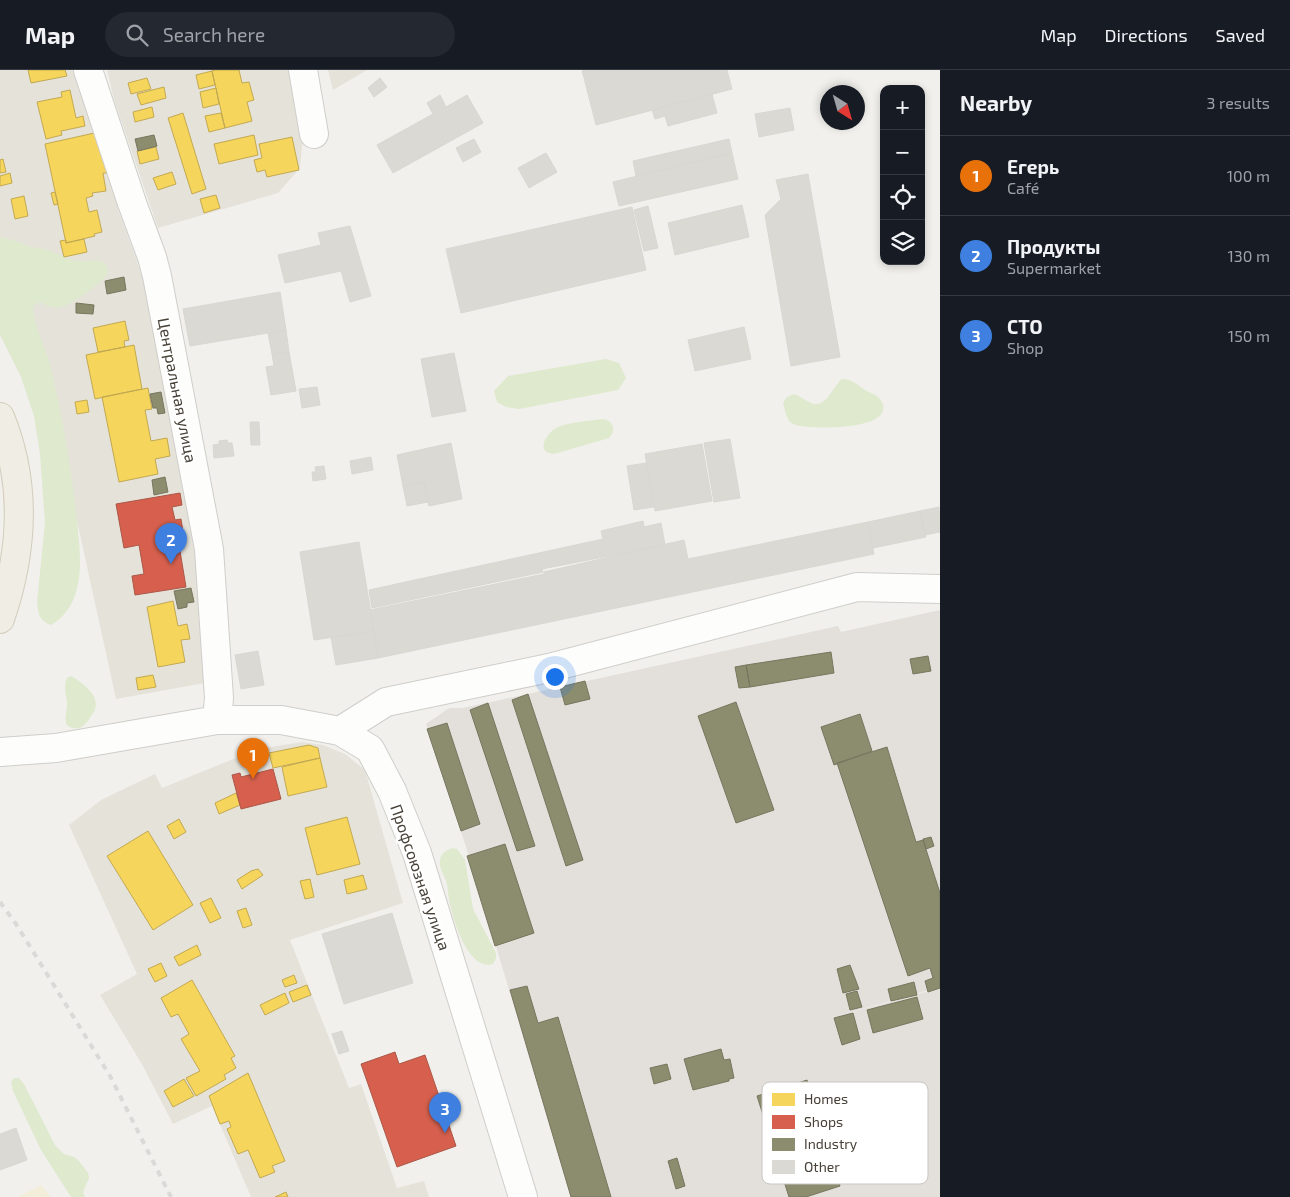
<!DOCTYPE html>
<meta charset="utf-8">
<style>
:root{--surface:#171b24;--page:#242831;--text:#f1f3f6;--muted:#9ea1a6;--line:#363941;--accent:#827e77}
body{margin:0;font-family:"Exo 2",sans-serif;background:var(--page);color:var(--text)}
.controls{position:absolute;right:15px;top:15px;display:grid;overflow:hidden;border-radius:10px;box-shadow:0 2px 8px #0003}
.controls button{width:45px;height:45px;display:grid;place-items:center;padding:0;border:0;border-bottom:1px solid var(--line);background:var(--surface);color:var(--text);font:25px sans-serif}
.compass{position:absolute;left:820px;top:15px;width:45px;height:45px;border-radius:50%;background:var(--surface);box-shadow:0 2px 8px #0003;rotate:143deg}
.you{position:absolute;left:554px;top:606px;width:18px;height:18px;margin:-12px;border:4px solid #fff;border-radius:50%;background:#1a73e8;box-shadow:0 0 0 8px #1a73e833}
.badge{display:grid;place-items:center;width:32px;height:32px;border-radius:50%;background:var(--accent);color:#fff;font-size:16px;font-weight:700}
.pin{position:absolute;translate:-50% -41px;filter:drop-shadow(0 1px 2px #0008)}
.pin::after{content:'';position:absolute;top:26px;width:18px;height:15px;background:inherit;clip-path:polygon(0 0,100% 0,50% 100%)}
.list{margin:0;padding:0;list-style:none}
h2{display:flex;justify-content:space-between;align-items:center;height:65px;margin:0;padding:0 20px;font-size:21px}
h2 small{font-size:16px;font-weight:400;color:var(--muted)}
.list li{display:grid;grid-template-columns:32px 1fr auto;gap:15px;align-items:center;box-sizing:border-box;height:80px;padding:0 20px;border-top:1px solid var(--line)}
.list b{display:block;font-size:19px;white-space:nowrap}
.list p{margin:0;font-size:16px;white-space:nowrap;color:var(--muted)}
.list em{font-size:16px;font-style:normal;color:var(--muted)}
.icon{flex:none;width:28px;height:28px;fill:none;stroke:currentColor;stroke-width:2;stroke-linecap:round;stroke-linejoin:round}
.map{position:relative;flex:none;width:940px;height:1127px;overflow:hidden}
header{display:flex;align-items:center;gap:30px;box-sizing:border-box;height:70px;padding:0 25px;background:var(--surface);border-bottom:1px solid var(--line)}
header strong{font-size:24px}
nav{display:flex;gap:28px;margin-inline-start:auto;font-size:18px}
.search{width:350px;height:45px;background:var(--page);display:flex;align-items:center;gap:12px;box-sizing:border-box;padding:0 18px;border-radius:28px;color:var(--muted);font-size:19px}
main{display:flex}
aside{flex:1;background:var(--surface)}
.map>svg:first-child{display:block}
</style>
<header>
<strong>Map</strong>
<div class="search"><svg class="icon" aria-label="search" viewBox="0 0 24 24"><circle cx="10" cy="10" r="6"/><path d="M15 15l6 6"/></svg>Search here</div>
<nav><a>Map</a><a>Directions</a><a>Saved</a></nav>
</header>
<main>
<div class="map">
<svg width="940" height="1127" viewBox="0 0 940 1127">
<rect width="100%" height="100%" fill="#f1f0ec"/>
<path fill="#e5e2da" d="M0,0h86l32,139 27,74 54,261 11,138 -94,17 -85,-388 -31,-68z
M107,0h184l12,65 -3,33 -22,25 -120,35 -44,-128z
M328,0h39l-34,20z
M302,672l21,3 22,9 20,16 38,133 -113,37 59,148 12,-4 36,104 27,-7 5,16h-178l-39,-91 -39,18 -30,-58 -43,-71 37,-21 -68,-149 32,-25 54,-26 7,14 96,-39z"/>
<path fill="#e3e0dc" d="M940,540v377l-128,36 128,-35v209h-369l-102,-341 -43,-132 23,-16h13l38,-8 338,-74 3,6z"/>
<path fill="#dee9ce" d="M0,167c10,1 19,6 29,9 6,2 13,2 19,4 10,3 18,9 29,11 9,1 28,-5 31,8 2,11 -40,38 -50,39 -6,0 -12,-3 -18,-6l-7,4c-1,16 12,39 16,55 13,52 22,106 28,159 2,23 6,49 -1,72 -3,12 -13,27 -25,33 -12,-4 -13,-12 -14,-23l8,-79 -5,-69 -6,-38 -13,-39 -21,-42z
M606,289l13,4 7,15 -8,12 -99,19 -13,-2 -9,-5 -3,-11 14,-15z
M842,309c11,-1 18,9 27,13 7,3 12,6 14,13 7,26 -76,25 -90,19 -7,-4 -8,-15 -10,-21l4,-6 7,-3c7,2 15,10 22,10 12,0 18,-19 26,-25z
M602,349c11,1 15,11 7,19l-55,16c-20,-2 -7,-22 4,-27 13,-5 30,-6 44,-8z
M70,606c6,2 9,5 14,9 10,9 17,19 7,31 -3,5 -6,9 -11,12 -22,2 -12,-14 -13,-26 -1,-8 -4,-16 0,-24z
M452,778l5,1 8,11 8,49 23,44v5l-3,6c-25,8 -41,-47 -44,-65 -1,-5 -1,-10 -2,-15 -2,-8 -8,-15 -7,-22 0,-8 5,-11 12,-14z
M14,1008h5l5,6 31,61 9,9 10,3 5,4 9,12 1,5 -6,14 2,5h-14l-30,-47 -28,-59 -2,-9z"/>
<path fill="#f3eed9" d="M41,1115l10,12h-33z"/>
<path fill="#f6d55c" stroke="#c2a951" d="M28,0h37l2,6 -36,7z
M215,0h24l3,13 7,-1 5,18 -7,2 5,19 -27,7 -13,-57z
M212,1l3,14 -16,4 -3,-14z
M147,8l4,11 -20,5 -3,-11z
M164,17l2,11 -25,7 -4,-11z
M216,18l3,16 -16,4 -3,-16z
M70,20l6,28 7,-2 2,10 -24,5 1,4 -16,4 -9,-37 25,-5 -1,-5z
M152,37l2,10 -19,5 -2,-10z
M183,43l23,76 -14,5 -24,-76z
M221,43l4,15 -16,4 -4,-16z
M99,62l9,41h-5l3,18 -14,2 1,3 -7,2 3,14 8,-2 5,22 -8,2 1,2 -29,7 -21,-99z
M254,65l4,20 -39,9 -5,-20z
M292,67l7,33 -32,7 -2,-7 -8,2 -3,-12 8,-2 -3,-14z
M156,77l3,12 -19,5 -3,-13z
M3,89l3,13 -6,1v-13z
M172,102l4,12 -18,6 -5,-12z
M10,103l2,10 -12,3v-10z
M55,122l3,12 -4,1 -3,-12z
M216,125l4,13 -16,5 -4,-14z
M24,126l4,20 -13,3 -4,-20z
M84,169l3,13 -23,5 -4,-16 6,-1v3z
M125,251l4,19 -5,1 1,6 -27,5 -5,-24z
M134,275l8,44 -47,10 -9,-44z
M148,318l4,21 -7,1 6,31 16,-3 3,18 -15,3 3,15 -39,8 -17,-85z
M87,330l2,12 -12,2 -2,-12z
M173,531l5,25 9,-2 3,15 -9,1 4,22 -27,5 -11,-60z
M153,605l3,12 -18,3 -2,-12z
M309,675l9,3 2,10 -47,10 -4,-15z
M320,688l7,29 -39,9 -6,-29z
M236,723l4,12 -21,9 -4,-11z
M347,747l13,47 -43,11 -12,-47z
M179,749l7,13 -12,7 -7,-13z
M148,761l45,74 -40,25 -46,-74z
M258,799l5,6 -21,14 -5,-9 14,-9z
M363,805l4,14 -20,5 -3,-14z
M310,809l4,18 -9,2 -5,-18z
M211,828l10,20 -11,5 -10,-20z
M246,838l6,17 -9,3 -6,-17z
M197,875l4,10 -22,11 -5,-9z
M161,893l6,13 -12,6 -7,-13z
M294,905l3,8 -12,4 -3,-7z
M192,910l43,76 -4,2 5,10 -12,7 2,4 -30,17 -10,-18 14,-7 -19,-32 8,-5 -11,-20 -7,3 -10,-19z
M307,915l4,10 -18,7 -4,-10z
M285,923l4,10 -24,12 -5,-10z
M248,1003l37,88 -13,5 3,6 -15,6 -12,-28 -10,4 -11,-25 4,-2 -2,-6 -9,3 -11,-28z
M184,1009l10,17 -21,11 -9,-16z
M286,1122l2,5h-13z"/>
<path fill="#d6604d" stroke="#ab5747" d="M180,423l2,12 -10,2 3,13 6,-1 4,25 -6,1 7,42 -51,8 -3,-19 12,-2 -5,-29 -15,3 -8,-44z
M273,699l8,30 -40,10 -9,-34 8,-2 1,4z
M395,982l4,12 26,-9 31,91 -59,21 -36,-103z"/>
<path fill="#8c8c6e" stroke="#77765e" d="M154,65l3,11 -19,5 -3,-12z
M124,207l2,13 -19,4 -2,-13z
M76,233l18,2 -1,9 -17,-1z
M161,322l4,21 -7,1 -1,-6h-4l-3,-14z
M165,407l3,15 -14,3 -2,-15z
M191,518l3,14 -7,1v4l-9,2 -4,-18z
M831,582l3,21 -84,14 -4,-22z
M928,586l3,15 -18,3 -3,-15z
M746,595l4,22 -11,1 -4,-21z
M585,611l5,18 -25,6 -5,-18z
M528,624l55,166 -17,6 -54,-166z
M736,632l38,108 -38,13 -38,-107z
M488,633l47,143 -18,5 -47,-141z
M860,644l12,37 -38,14 -13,-38z
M447,653l33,101 -19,7 -34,-102z
M887,677l29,95 7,-2 17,53v95l-12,4 -3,-11 8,-3 -3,-10 -22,8 -71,-213z
M931,767l3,9 -8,3 -3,-10z
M505,774l29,89 -39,13 -28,-90z
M850,895l9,24 -16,4 -6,-24z
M914,912l3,13 -26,6 -3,-12z
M527,916l11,37 20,-6 53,180h-40l-61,-207z
M857,921l5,16 -12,3 -4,-16z
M917,927l6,22 -50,14 -6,-23z
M853,943l7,26 -18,6 -8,-27z
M721,979l3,11 6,-1 4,19 -5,1v2l-36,9 -9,-31z
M667,994l4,15 -17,5 -4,-16z
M807,1010l33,106 -34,11h-17l-32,-101z
M677,1088l8,28 -9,3 -8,-28z"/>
<path fill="#dbd9d4" stroke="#d9d7d2" d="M582,0h145l5,19 -136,36z
M380,8l7,9 -13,10 -6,-9z
M712,24l5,19 -49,13 -3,-10 -10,3 -3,-9z
M440,25l6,12 21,-12 16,28 -90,50 -16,-28 56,-31 -6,-11z
M790,38l4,22 -35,7 -4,-23z
M474,69l7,13 -18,10 -7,-14z
M729,69l3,14 -96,23 -3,-15z
M546,83l11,19 -28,16 -11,-20z
M732,83l6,26 -119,27 -6,-24z
M808,104l32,183 -49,9 -26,-151 16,-16 -5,-19z
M742,135l7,32 -74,18 -7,-32z
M648,136l10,42 -14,3 -10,-41z
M632,137l14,63 -185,43 -15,-64z
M350,156l21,70 -21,6 -9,-31 -56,12 -7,-28 43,-10 -3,-12z
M280,222l6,38 -96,16 -7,-37z
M744,257l7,32 -56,12 -7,-31z
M286,260l3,22 -17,2 -4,-21z
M289,282l7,39 -25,4 -5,-28 8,-1 -2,-12z
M454,283l12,58 -34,6 -11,-58z
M317,317l3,18 -18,3 -3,-19z
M250,352h9l1,23h-9z
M730,369l10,59 -26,4 -10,-59z
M227,370l1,3h4l2,13 -20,2 -1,-13 6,-1v-3z
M451,373l11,56 -33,7 -5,-24 -21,4 -6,-31z
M702,374l10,57 -57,10 -10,-57z
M371,387l2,13 -21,4 -2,-13z
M646,393l8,44 -20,3 -7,-44z
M324,396l2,13 -13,2 -1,-9h4l-1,-5z
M424,412l4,20 -21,4 -4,-20z
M939,437l1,25 -15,3 -5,-24z
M920,441l6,26 -53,11 -5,-26z
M643,451l1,6 17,-4 4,22 -123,24 1,3 -171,36 -3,-18 234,-51 -2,-8z
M868,452l6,32 -496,104 -8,-48 174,-36v-2l140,-32 4,19z
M359,472l15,89 -60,9 -14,-88z
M374,561l4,27 -42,7 -5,-28z
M258,581l6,34 -23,4 -6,-34z
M392,843l21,70 -69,21 -22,-70z
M342,961l7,20 -10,3 -7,-20z
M16,1058l11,32 -27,10v-36z"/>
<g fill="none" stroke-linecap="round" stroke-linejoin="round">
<defs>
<path id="minor" d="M88,0l44,133 20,54 5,19 52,273 10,149 -2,22
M303,0l11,64
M340,661l46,-29 163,-34 308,-81 83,2
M0,682l56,-4 161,-28h64l59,11 30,18 22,42 25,62 106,344"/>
<path id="major" d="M0,347c27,66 23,135 0,202"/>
</defs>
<use href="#minor" stroke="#cfceca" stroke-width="30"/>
<use href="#major" stroke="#d2ccbb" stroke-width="30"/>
<use href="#minor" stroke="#fdfdfc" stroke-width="28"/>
<use href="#major" stroke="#f0ede5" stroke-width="28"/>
<path stroke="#d9d9d8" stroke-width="4" stroke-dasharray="6 6" stroke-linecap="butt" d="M0,832l16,22 94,152 61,121"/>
</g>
<g text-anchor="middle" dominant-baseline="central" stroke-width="5" stroke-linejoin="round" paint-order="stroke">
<g font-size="16" fill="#474138" stroke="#fff">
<text transform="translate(178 320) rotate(79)">Центральная улица</text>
<text transform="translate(421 807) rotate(71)">Профсоюзная улица</text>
</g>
</g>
<rect x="762" y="1012" width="166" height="102" rx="8" fill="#fff" stroke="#c8c6c3" stroke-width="1"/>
<rect x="772" y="1023" width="23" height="13" fill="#f6d55c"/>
<rect x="772" y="1045" width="23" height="14" fill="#d6604d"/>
<rect x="772" y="1068" width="23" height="13" fill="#8c8c6e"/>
<rect x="772" y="1090" width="23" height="14" fill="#dbd9d4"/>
<g font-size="14" fill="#474138">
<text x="804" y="1034">Homes</text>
<text x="804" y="1057">Shops</text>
<text x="804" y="1079">Industry</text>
<text x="804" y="1102">Other</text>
</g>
</svg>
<div class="controls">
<button>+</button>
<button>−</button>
<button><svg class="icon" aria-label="locate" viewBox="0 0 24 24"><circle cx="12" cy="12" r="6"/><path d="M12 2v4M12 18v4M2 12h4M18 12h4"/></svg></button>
<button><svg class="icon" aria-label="layers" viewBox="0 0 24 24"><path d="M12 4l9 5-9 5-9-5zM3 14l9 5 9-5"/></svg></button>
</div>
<svg class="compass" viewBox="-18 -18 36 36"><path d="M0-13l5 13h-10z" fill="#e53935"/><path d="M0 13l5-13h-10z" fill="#9ea1a6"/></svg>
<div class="you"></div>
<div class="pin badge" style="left:253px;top:709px;background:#e8710a">1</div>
<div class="pin badge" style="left:171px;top:494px;background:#3f7fe0">2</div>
<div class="pin badge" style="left:445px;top:1063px;background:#3f7fe0">3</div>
</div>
<aside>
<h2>Nearby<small>3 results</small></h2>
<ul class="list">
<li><span class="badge" style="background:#e8710a">1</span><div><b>Егерь</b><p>Café</p></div><em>100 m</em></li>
<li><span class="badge" style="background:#3f7fe0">2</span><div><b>Продукты</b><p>Supermarket</p></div><em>130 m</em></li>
<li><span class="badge" style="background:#3f7fe0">3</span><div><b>СТО</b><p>Shop</p></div><em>150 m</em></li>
</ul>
</aside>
</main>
